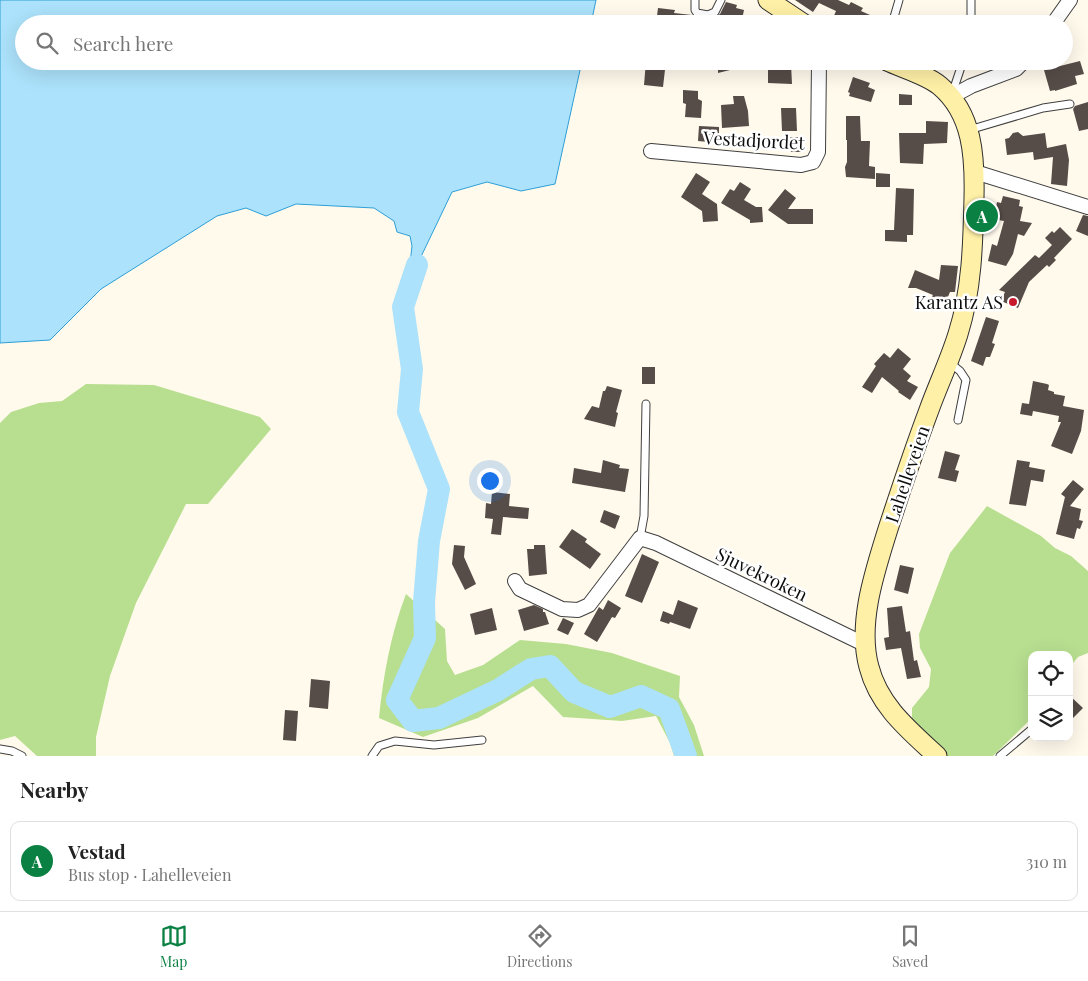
<!DOCTYPE html>
<meta charset="utf-8">
<style>
:root{--surface:#fff;--page:#f6f6f6;--text:#222;--muted:#767676;--line:#e0e0e0;--accent:#0b8043}
body{margin:0;font-family:"Playfair Display",serif;background:var(--page);color:var(--text)}
.controls{position:absolute;right:15px;bottom:15px;display:grid;overflow:hidden;border-radius:10px;box-shadow:0 5px 20px #0002}
.controls button{width:45px;height:45px;display:grid;place-items:center;padding:0;border:0;border-bottom:1px solid var(--line);background:var(--surface);color:var(--text);font:25px sans-serif}
.you{position:absolute;left:489px;top:480px;width:18px;height:18px;margin:-12px;border:4px solid #fff;border-radius:50%;background:#1a73e8;box-shadow:0 0 0 8px #1a73e833}
.badge{display:grid;place-items:center;width:32px;height:32px;border-radius:50%;background:var(--accent);color:#fff;font-size:16px;font-weight:700}
.pin{position:absolute;translate:-50% -50%;border:2px solid #fff;box-shadow:0 1px 5px #0006}
.list{margin:0;padding:0;list-style:none}
h2{display:flex;justify-content:space-between;align-items:center;height:65px;margin:0;padding:0 20px;font-size:21px}
h2 small{font-size:16px;font-weight:400;color:var(--muted)}
.list li{display:grid;grid-template-columns:32px 1fr auto;gap:15px;align-items:center;box-sizing:border-box;height:80px;margin:0 10px 10px;padding:0 10px;border:1px solid var(--line);border-radius:10px}
.list b{display:block;font-size:19px;white-space:nowrap}
.list p{margin:0;font-size:16px;white-space:nowrap;color:var(--muted)}
.list em{font-size:16px;font-style:normal;color:var(--muted)}
.icon{flex:none;width:28px;height:28px;fill:none;stroke:currentColor;stroke-width:2;stroke-linecap:round;stroke-linejoin:round}
.map{position:relative;flex:none;width:1088px;height:756px;overflow:hidden}
.search{position:absolute;background:var(--surface);box-shadow:0 5px 20px #0002;left:15px;right:15px;top:15px;height:55px;display:flex;align-items:center;gap:12px;box-sizing:border-box;padding:0 18px;border-radius:28px;color:var(--muted);font-size:19px}
.sheet{height:155px;background:var(--surface)}
nav{display:flex;justify-content:space-around;align-items:center;box-sizing:border-box;height:70px;border-top:1px solid var(--line);background:var(--surface);font-size:14px;color:var(--muted)}
nav a{display:grid;justify-items:center;gap:2px}
nav .on{color:var(--accent)}
.map>svg:first-child{display:block}
</style>
<div class="map">
<svg width="1088" height="756" viewBox="0 0 1088 756">
<rect width="100%" height="100%" fill="#fffaec"/>
<path fill="#b8df90" d="M86,384l68,1 106,32 11,12 -63,75h-22l-50,99 -26,73 -14,61v19h-59l-22,-20 -15,4v-317l11,-11 28,-9 23,-2z
M987,506l54,30 14,12 16,8 17,15v82l-10,4 -9,11v-13h-37v63l-39,38h-48l-33,-34v-14l17,-21 2,-18 -11,-21 -1,-14 31,-81z
M406,594l39,35 2,32 8,14 28,-10 37,-25 46,4 46,9 68,23 -1,21 15,28 10,31h-30l-4,-13 -14,-27 -34,5 -59,-4 -30,-31 -55,32 -55,19 -44,-19c4,-42 12,-85 27,-124z"/>
<path fill="#ace2fb" stroke="#2d9fd8" d="M0,0h596l-5,24h-567v37h558l-27,123 -34,7 -34,-9 -35,10 -35,73 -7,-1 2,-18 -2,-10 -13,-4 -3,-11 -20,-13 -78,-4 -30,12 -20,-8 -29,8 -116,73 -51,51 -50,3z"/>
<g fill="none" stroke-linecap="round" stroke-linejoin="round">
<path stroke="#ace2fb" stroke-width="22" d="M417,265l-14,42 9,62 -4,43 31,77 -10,52 -5,61 1,36 -28,62 16,21 26,-3 59,-28 33,-21 19,-3 24,26 36,15 31,-11 28,13 17,47"/>
</g>
<path fill="#564c48" d="M795,0h43l11,5 2,-3 12,6 -2,3 9,4 -4,9h-21l-12,-6 3,-7 -17,-8 -6,9z
M726,2l11,3 -1,3 8,2 -3,14 -27,-6 6,-4z
M658,8l17,2 -1,3 18,2 4,3 12,2 6,-2 -1,6h-57z
M646,61h20l-3,26 -19,-2z
M718,61h31l1,4 -32,8z
M770,61h16v3h5l1,20 -24,-1v-16h2z
M1080,61l4,13 -9,2 2,8 -22,7v-1l-5,1 -6,-21z
M853,77l17,6 -2,4 7,3 -4,12 -22,-6 1,-3 -2,-1z
M683,90l15,1v8l4,2 -1,17 -16,-1 1,-13 -3,-1z
M899,94l13,1v10h-13z
M733,96h11l4,15 1,15 -27,2 -1,-23 13,-1z
M1088,102v27l-9,2 -6,-22 2,-3z
M781,108h15l1,23h-15z
M846,116h14l1,25h9l-1,25 6,1v12l-29,-2 -1,-10 2,-5v-22h-1z
M926,121l22,1 -1,21 -23,1 -1,20 -23,-1 -1,-30h27z
M699,126l20,1v16l-21,-2z
M1018,132l5,4 22,-3 2,15 19,-4 3,16 -2,26 -16,-2 2,-27 -19,3 -1,-8 -26,3 -2,-16 4,-1 4,-5z
M790,137h12l1,15h-12z
M696,173l14,9 -8,12 15,10 1,17 -15,1 -1,-11 -21,-14z
M876,173l14,1v13h-14z
M740,182l11,7 -7,11 12,7h6l1,15 -13,1v-3l-29,-17 9,-14 4,2z
M896,188l18,1 -1,46h-6v7l-22,-1v-11h9z
M785,189l11,9 -8,11h25v15h-25l-20,-14z
M1003,196l17,4 -1,6 4,1 -3,14 12,2 -8,13 -6,-2 -5,20 -7,12 -18,-5 4,-17 5,2 7,-25 -6,-1 1,-7h-4l2,-11 4,1z
M1083,215l5,1v20l-12,-5z
M1060,227l12,12 -18,19 2,2 -7,7 -2,-2 -18,17 -11,26 -17,-7 4,-9 -6,-2 36,-35 4,3 13,-13 -7,-7 7,-7 2,2z
M941,265l17,1 -3,26h-5l-5,12 -14,-6 2,-3 -17,-7h-8l7,-18 24,10z
M986,317l13,4 -7,22 3,1 -5,13h-4l-3,9 -12,-5z
M898,348l13,11 -8,10 8,7 -4,5 11,6 -8,13 -12,-8 1,-1 -17,-14 -10,16 -10,-6 14,-21 -2,-2 10,-11 6,5z
M642,367h13v17h-13z
M1033,381l14,3 2,1 -1,5 6,2v2l11,2 -2,10 21,4 -3,21 -9,23 -21,-8 10,-24h-3l1,-6 -26,-5 -1,5 -12,-2 2,-11 7,1z
M607,386l15,4 -6,22 2,1 -3,14 -31,-8 8,-13 7,2 4,-17h2z
M945,451l15,4 -5,15 4,1 -3,11 -18,-4z
M603,460l17,5 -1,3 10,1 -4,23 -53,-9 2,-15 27,5z
M1017,460l13,2 -1,5 16,3 -2,12 -12,-2 -5,26 -17,-2z
M1073,480l11,9 -14,17 11,3 -2,11 4,1 -3,8 -3,-1 -3,11 -18,-5 9,-37 -4,-3z
M492,492l18,2 -1,12 20,2 -1,11 -25,-2 -2,18 -10,-1 2,-15 -8,-1 1,-15 5,1z
M604,510l16,6 -5,13 -15,-7z
M572,529l15,10 -2,3 16,12 -11,15 -31,-22z
M454,545l11,1 -1,11 12,27 -11,6 -13,-26z
M534,545h11l2,29 -18,2 -2,-27h7z
M642,554l17,8 -17,41 -17,-7z
M900,565l14,3 -6,26 -14,-4z
M608,600l13,8 -6,10 -3,-1 -15,25 -13,-8 15,-27 4,3z
M678,600l20,8 -8,21 -20,-7 -1,2 -9,-3 3,-10 10,4z
M534,605l9,4v3h2l4,12 -25,7 -6,-21z
M902,606l4,26 4,-1 4,30 3,-1 4,17 -14,2 -6,-31 -15,2 -2,-12 5,-1 -2,-29z
M492,608l5,22 -22,5 -5,-21z
M563,618l11,5 -6,12 -11,-5z
M311,679l19,2 -2,28 -19,-2z
M1069,695l14,13 -14,14z
M285,710l13,1 -2,30 -13,-1z"/>
<g fill="none" stroke-linecap="round" stroke-linejoin="round">
<defs>
<path id="lane" d="M695,0v10l2,3 11,2 7,-3 6,-12
M892,24l7,-24
M971,24v-24
M952,94l11,-33
M969,130l74,-22 27,-4
M949,362l11,9 6,9 -8,40
M640,538l4,-22 2,-112
M0,749l12,2 10,5
M372,756l7,-10 16,-5 39,4 48,-5
M1000,756l32,-27"/>
<path id="street" d="M1053,24l17,-24
M951,97l20,-11 45,-17 8,-8
M651,151l150,14 12,-3 5,-10 1,-91
M975,172l113,35
M515,581l5,8 42,20 16,1 11,-5 51,-67 16,5 210,102"/>
<path id="secondary" d="M768,0l36,24
M887,61c15,7 40,14 53,25 33,28 35,71 34,112 -1,45 -2,92 -16,136 -8,26 -20,51 -29,76 -15,40 -28,79 -41,119 -13,42 -31,94 -19,138 10,39 40,63 68,89"/>
</defs>
<use href="#lane" stroke="#3f3f3f" stroke-width="9"/>
<use href="#street" stroke="#3f3f3f" stroke-width="16"/>
<use href="#secondary" stroke="#2e2e2e" stroke-width="21"/>
<use href="#lane" stroke="#fff" stroke-width="7"/>
<use href="#street" stroke="#fff" stroke-width="14"/>
<use href="#secondary" stroke="#fff0a7" stroke-width="19"/>
</g>
<circle fill="#c8192c" stroke="#fff" stroke-width="2" cx="1013" cy="302" r="5"/>
<g text-anchor="middle" dominant-baseline="central" stroke-width="5" stroke-linejoin="round" paint-order="stroke">
<g font-size="18" fill="#0c0c0c" stroke="#fff">
<text transform="translate(754 140) rotate(3)">Vestadjordet</text>
<text transform="translate(907 474) rotate(-71)">Lahelleveien</text>
<text transform="translate(762 574) rotate(26)">Sjuvekroken</text>
</g>
<g font-size="18" fill="#0c0c0c" stroke="#fff" text-anchor="end">
<text x="1003" y="302">Karantz AS</text>
</g>
</g>
</svg>
<div class="controls">
<button><svg class="icon" aria-label="locate" viewBox="0 0 24 24"><circle cx="12" cy="12" r="6"/><path d="M12 2v4M12 18v4M2 12h4M18 12h4"/></svg></button>
<button><svg class="icon" aria-label="layers" viewBox="0 0 24 24"><path d="M12 4l9 5-9 5-9-5zM3 14l9 5 9-5"/></svg></button>
</div>
<div class="you"></div>
<div class="pin badge" style="left:982px;top:216px">A</div>
<div class="search"><svg class="icon" aria-label="search" viewBox="0 0 24 24"><circle cx="10" cy="10" r="6"/><path d="M15 15l6 6"/></svg>Search here</div>
</div>
<section class="sheet">
<h2>Nearby<small></small></h2>
<ul class="list">
<li><span class="badge">A</span><div><b>Vestad</b><p>Bus stop · Lahelleveien</p></div><em>310 m</em></li>
</ul>
</section>
<nav>
<a class="on"><svg class="icon" aria-label="map" viewBox="0 0 24 24"><path d="M3 6l6-2 6 2 6-2v14l-6 2-6-2-6 2zM9 4v14M15 6v14"/></svg>Map</a>
<a><svg class="icon" aria-label="directions" viewBox="0 0 24 24"><path d="M12 3l9 9-9 9-9-9zM9 14v-3h6M13 9l2 2-2 2"/></svg>Directions</a>
<a><svg class="icon" aria-label="saved" viewBox="0 0 24 24"><path d="M7 4h10v16l-5-4-5 4z"/></svg>Saved</a>
</nav>
